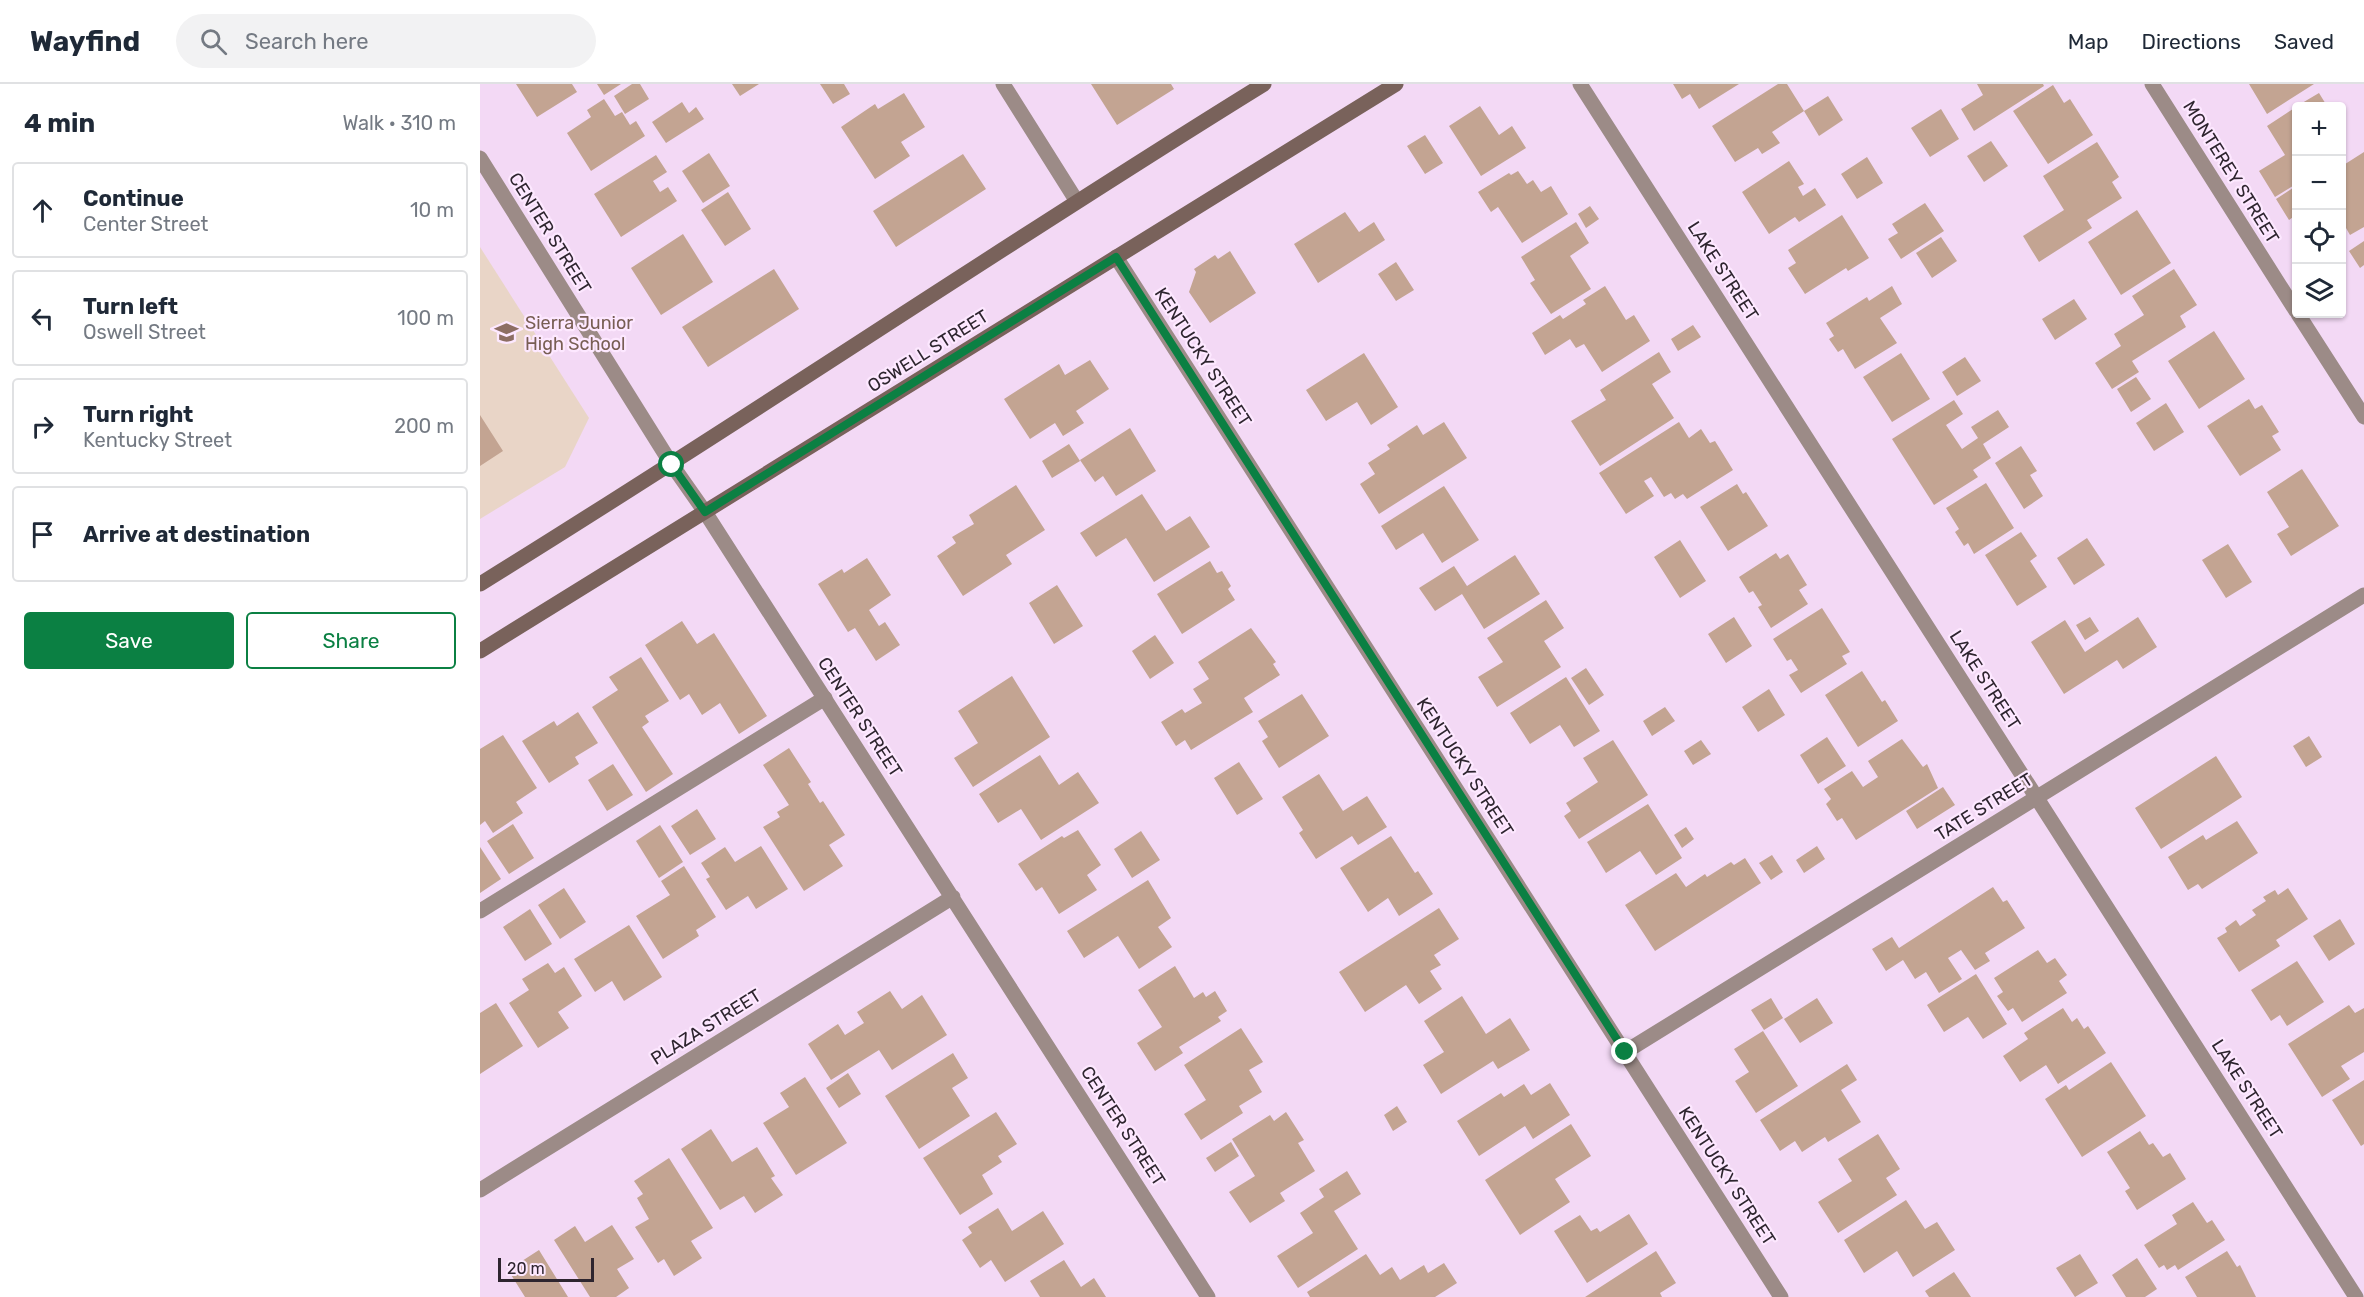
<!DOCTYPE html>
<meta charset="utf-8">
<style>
:root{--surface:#fff;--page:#f2f2f3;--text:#1f2937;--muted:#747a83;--line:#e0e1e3;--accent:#0b8043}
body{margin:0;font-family:Rubik,sans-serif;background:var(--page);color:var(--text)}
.controls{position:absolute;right:18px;top:18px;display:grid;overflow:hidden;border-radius:6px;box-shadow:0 2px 4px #0004}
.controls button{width:54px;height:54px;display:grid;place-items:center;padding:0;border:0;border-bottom:2px solid var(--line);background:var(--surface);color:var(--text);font:30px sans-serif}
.scale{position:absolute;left:18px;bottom:15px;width:96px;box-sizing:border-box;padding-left:6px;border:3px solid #2e252f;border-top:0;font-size:16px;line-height:21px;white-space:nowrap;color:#2e252f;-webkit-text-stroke:4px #fde8ff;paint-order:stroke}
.stop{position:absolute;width:18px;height:18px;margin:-14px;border:4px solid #0b8043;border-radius:50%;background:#fff}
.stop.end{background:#0b8043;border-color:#fff;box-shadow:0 2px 6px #0008}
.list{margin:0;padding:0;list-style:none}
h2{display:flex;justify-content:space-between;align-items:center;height:78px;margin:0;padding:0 24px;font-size:26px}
h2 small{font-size:20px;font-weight:400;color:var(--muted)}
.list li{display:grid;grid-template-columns:39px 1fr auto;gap:18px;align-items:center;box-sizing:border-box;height:96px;margin:0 12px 12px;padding:0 12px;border:2px solid var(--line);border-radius:6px}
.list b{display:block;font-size:22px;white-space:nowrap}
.list p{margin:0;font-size:20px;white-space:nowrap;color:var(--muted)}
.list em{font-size:20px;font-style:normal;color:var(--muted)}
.actions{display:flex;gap:12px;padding:18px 24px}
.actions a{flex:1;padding:14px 0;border:2px solid var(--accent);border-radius:6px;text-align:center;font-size:21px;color:var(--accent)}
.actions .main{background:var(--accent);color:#fff}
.icon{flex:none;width:33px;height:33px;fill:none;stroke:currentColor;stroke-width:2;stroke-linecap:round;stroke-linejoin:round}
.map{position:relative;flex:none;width:1884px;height:1213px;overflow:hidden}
header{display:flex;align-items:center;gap:36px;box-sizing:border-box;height:84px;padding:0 30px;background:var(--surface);border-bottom:2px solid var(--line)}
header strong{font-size:28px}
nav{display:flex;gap:33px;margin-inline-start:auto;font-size:21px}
.search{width:420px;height:54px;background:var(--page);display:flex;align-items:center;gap:15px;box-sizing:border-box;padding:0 21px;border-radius:33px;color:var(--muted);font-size:22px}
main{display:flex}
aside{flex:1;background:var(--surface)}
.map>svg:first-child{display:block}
</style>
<header>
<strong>Wayfind</strong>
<div class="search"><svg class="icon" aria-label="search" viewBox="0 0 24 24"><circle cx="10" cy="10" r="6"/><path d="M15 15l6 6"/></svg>Search here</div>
<nav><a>Map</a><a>Directions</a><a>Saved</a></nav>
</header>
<main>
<aside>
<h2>4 min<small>Walk · 310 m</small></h2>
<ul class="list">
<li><svg class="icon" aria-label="ahead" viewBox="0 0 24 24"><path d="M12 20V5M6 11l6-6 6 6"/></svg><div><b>Continue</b><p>Center Street</p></div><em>10 m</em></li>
<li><svg class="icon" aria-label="left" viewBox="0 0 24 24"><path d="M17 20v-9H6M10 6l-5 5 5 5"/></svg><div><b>Turn left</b><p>Oswell Street</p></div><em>100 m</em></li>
<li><svg class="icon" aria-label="right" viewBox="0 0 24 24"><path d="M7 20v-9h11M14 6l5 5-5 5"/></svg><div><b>Turn right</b><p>Kentucky Street</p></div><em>200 m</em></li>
<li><svg class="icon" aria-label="arrive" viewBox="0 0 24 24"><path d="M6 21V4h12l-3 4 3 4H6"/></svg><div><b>Arrive at destination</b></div></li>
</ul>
<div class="actions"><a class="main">Save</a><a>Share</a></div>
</aside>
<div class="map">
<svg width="1884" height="1213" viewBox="0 0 1884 1213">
<rect width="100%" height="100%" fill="#f3d9f5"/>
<path fill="#e9d5c7" d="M0,163l109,171 -24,49 -85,52z"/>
<path fill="#c3a492" d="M36,0h56l5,8 -40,25z
M117,0h24l-17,11z
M152,0h8l9,15 -24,15 -11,-18z
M252,0h27l-19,12z
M340,0h24l6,10 -17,10z
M611,0h80l3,5 -57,36z
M1193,0h66l-40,25 -9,-15 -8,5z
M1298,0h9l17,27 -32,21 8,11 -18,11 -4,-6 -23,14 -23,-36z
M1497,0h66l1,2 -70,45 -13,-22 22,-14z
M1769,0h65l-47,30z
M1573,1l11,18 6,-4 23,36 -45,29 -35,-53z
M424,9l21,34 -24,15 9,14 -35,23 -34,-52 34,-23 3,5z
M1839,9l8,13h-30z
M1348,12l15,24 -24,16 -15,-25z
M124,15l11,17 7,-4 8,13 6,-4 9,15 -54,35 -24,-38 24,-16 -4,-7z
M202,18l7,11 7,-6 8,12 -38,24 -14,-21z
M1000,22l19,29 13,-9 14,22 -45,28 -32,-50z
M1816,23v77l-21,13 -16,-26 26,-16 -18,-29z
M1461,25l18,30 -29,18 -19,-29z
M945,51l18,28 -18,11 -18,-28z
M1511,57l17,25 -24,16 -17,-26z
M1617,58l22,35 -7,5 10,16 -35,22 5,8 -53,34 -16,-26 41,-26 -21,-34z
M1884,68v75l-14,8 -8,-14v-55z
M229,69l21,33 -27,17 -21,-32z
M483,70l23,35 -90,58 -23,-36z
M176,71l11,17 -14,9 7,11 8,-5 9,14 -56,36 -27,-43z
M1387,73l16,26 -26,16 -16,-25z
M1309,77l15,23 -6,3 5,9 12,-8 11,17 -27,17 -4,-5 -26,17 -27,-42z
M1038,87l9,13 6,-4 8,12 10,-6 17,28 -46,29 -24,-36 -7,5 -13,-20 31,-19 2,2z
M1816,102v29l-7,5 -13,-21z
M248,108l23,37 -26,17 -24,-36z
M1445,119l19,28 -43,28 -13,-20 10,-6 -6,-9z
M1110,122l9,13 -13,9 -8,-14z
M1657,126l34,53 -50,32 -33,-53z
M865,128l14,20 15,-10 11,18 -67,43 -24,-39z
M1362,131l27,43 -21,13 -2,-3 -41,26 -17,-26 8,-5 -8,-13z
M1096,138l13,21 -19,13 21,33 -40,25 -21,-31 5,-3 -14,-23z
M203,150l30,48 -52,33 -30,-47z
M1461,153l16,24 -25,17 -16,-25z
M1884,157v24l-4,3 -11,-17z
M750,167l26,42 -46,30 -21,-31 7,-20 -2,-3 21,-14 3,4z
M916,178l18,28 -18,11 -18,-27z
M294,185l25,40 -91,58 -26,-40z
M1694,185l23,36 -17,11 6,11 -54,34 7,11 -27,17 -17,-26 26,-17 -7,-12 30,-19 -12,-19z
M1125,202l21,34 8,-5 16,26 -48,31 -18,-28 -8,4 -6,-9 -25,16 -13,-22 28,-18 3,4 23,-15 -3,-4z
M1412,202l10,18 -22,14 17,25 -42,26 -12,-20 -5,3 -9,-13 5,-3 -8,-13 41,-26 2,4z
M1594,215l13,20 -32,21 -13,-21z
M1213,241l8,12 -23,14 -7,-12z
M1734,247l31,48 -46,30 -31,-48z
M1179,268l12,20 -19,12 22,34 -74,48 -29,-45 35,-21 -6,-10z
M884,269l34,54 -27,18 -14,-23 -31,19 -20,-31z
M1421,269l29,46 -38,23 -29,-45z
M1485,273l16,24 -24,15 -15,-24z
M610,276l19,29 -33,22 8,12 -21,13 -8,-13 -25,16 -26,-40 55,-35 6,11z
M1656,293l15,22 -20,13 -14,-23z
M1769,315l6,10 7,-4 17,27 -7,4 9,14 -41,26 -33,-50z
M1474,316l9,14 -17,11 16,24 16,-11 -7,-11 27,-17 11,17 -26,17 8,14 -18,12 5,7 -44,28 -42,-66z
M1686,319l18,29 -30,19 -18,-28z
M0,331l23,36 -23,15z
M964,338l23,36 -88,56 -19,-30 15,-10 -7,-11 22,-14 -3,-4 30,-20 6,10z
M1199,338l10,16 12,-9 9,14 5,-2 18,29 -46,29 -4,-5 -8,5 -4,-6 -7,4 -13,-20 -7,4 10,15 -28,18 -27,-41z
M650,344l26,43 -40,25 -13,-20 -8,6 -15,-22z
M589,360l11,17 -28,17 -10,-17z
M1541,362l16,25 -7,4 13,21 -19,13 -29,-46z
M1822,385l37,57 -48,30 -14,-22 12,-7 -22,-35z
M1506,399l28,45 -40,26 -6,-11 -4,3 -9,-14 4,-3 -13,-21z
M1257,400l6,10 3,-2 22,34 -40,25 -28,-44z
M536,401l29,45 -39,25 6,9 -49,32 -26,-40 19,-13 -4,-6 22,-13 -5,-9z
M964,402l35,54 -37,23 -19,-30 -27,17 -15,-24z
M662,410l24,37 24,-15 20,31 -56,35 -28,-44 -30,19 -16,-24z
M1541,448l16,24 -7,5 17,26 -30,19 -32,-51z
M1607,454l18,27 -31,20 -17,-27z
M1200,456l26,41 -26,17 -26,-41z
M1748,460l24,38 -26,16 -24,-38z
M1296,469l4,6 8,-5 19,31 -8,5 9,14 -37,24 -13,-21 4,-2 -9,-14 -4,2 -10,-16z
M1035,471l25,39 -56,35 -22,-35 -27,17 -16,-23 35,-22 13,20z
M387,474l24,37 -22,15 10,16 6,-4 15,23 -24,16 -21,-33 -7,4 -30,-48 24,-15 2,4z
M730,477l7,12 5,-2 9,15 -3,3 7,11 -53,34 -25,-40z
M577,501l26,41 -29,18 -25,-41z
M1066,516l18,28 -20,13 17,26 -64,40 -19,-30 25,-15 -16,-24z
M1342,524l28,44 -8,4 5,8 -46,29 -12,-18 9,-5 -7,-11 -4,2 -14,-22z
M1254,533l18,29 -26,17 -18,-29z
M1610,533l9,14 -14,9 -9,-15z
M1658,533l19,30 -34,22 -6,-9 -53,34 -33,-52 34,-22 20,32z
M202,537l15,23 17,-11 53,83 -28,18 -19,-31 -18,12 -13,-21 -9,6 -35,-55z
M771,544l25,34 -3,2 7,11 -36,23 9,14 -62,38 -6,-10 -9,6 -15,-24 21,-13 3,4 17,-10 -9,-14 16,-10 -11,-17z
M675,551l19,28 -24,16 -18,-28z
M161,573l28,44 -24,15 4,6 -7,5 31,47 -27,18 -54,-85 26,-17 -9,-13z
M1106,584l18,27 -15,10 -18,-27z
M1382,587l20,31 3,-2 13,21 -40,26 -33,-52z
M532,592l38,61 -77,50 -19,-29 24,-15 -20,-32z
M1086,593l34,54 -26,16 -14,-22 -30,19 -20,-31z
M1289,605l16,26 -27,17 -16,-25z
M822,610l27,42 -50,32 -17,-27 6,-4 -10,-16z
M1185,623l10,14 -23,15 -9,-15z
M98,628l20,31 -23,14 4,7 -30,19 -27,-42 32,-20 3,5z
M23,651l34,53 -21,14 7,11 -30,20 -8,-12 -5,4v-76z
M1829,652l13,21 -16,10 -13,-21z
M1347,653l19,29 -28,18 -18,-29z
M1422,655l21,28 4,-3 11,24 -82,52 -14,-22 -5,3 -11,-17 5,-5 -7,-10 28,-18 11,16 15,-10 -10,-16z
M1133,656l35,55 -69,44 -15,-23 7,-5 -5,-8 32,-21 -15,-24z
M1221,656l10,14 -18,11 -9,-14z
M309,664l22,34 -3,2 12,19 3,-2 22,34 -16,10 14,21 -39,25 -41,-64 17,-10 -3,-5 12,-7 -26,-40z
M560,671l19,30 19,-13 21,31 -58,37 -20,-31 -23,14 -19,-29z
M1736,672l26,41 -81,52 -26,-41z
M759,678l24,37 -26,16 -23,-37z
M133,680l20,31 -26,16 -19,-31z
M839,690l24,37 24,-15 20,31 -29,18 -6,-9 -36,23 -17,-26 4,-3 -21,-33z
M1463,703l12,18 -38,24 -11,-18z
M1168,720l34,54 -26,17 -16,-24 -34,22 -19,-31z
M217,725l19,30 -26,16 -19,-29z
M1757,737l21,32 -56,36 -4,-5 -10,6 -20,-33 35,-22 3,5z
M33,740l21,34 -25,16 -22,-33z
M180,741l23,37 -24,16 -23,-37z
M1206,743l8,12 -12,9 -8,-13z
M598,746l23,35 -14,10 10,15 -38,24 -17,-27 -6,4 -18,-27 44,-28 2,2z
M661,747l19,29 -28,18 -18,-29z
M911,752l24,37 3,-2 15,23 -34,22 -11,-18 -20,14 -28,-44z
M281,762l27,43 -32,20 -8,-13 -22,14 -20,-31 4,-2 -9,-14 24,-16 10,15z
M1337,762l8,13 -21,14 -8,-13z
M0,763l21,32 -21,14z
M1292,771l11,17 -12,8 -12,-17z
M1265,774l16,25 -106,68 -30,-46 51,-32 10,14 19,-13 2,3 24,-15 3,3z
M204,782l32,51 -20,13 3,6 -36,23 -27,-43 34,-21 -9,-14z
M668,796l23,38 -13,9 14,20 -33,22 -21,-33 -34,22 -17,-27z
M1513,803l10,15 4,-2 18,28 -40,25 5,8 -15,9 -14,-20 -13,8 14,21 -23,14 -13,-21 -11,7 -12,-19 -17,11 -14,-22 20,-12 7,11z
M84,804l22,34 -26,17 -22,-34z
M1808,804l20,31 -32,21 4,6 -41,26 -22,-34 10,-6 -2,-4 11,-8 4,6 16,-11 -4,-5 14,-9 -3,-4 12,-7 3,5z
M959,824l20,31 -25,16 7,10 -11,6 12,18 -23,15 -13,-19 -41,27 -26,-40z
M50,825l22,35 -27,17 -22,-34z
M1860,835l15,25 -26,17 -16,-25z
M149,841l33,52 -38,24 -12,-20 -17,11 -21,-33z
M1558,866l9,13 8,-5 12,17 -8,6 8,12 -45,29 -9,-14 -5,3 -11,-15 6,-4 -9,-14z
M1817,877l27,41 -37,24 -7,-11 -9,6 -20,-31z
M68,879l7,10 9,-6 18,29 -24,16 11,16 -31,20 -29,-45 20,-13 -7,-11z
M695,882l19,32 9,-6 3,5 9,-6 12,20 -9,6 3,4 -42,26 4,6 -28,18 -18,-28 25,-16 -24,-37z
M1496,890l31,50 -24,15 -15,-22 -24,15 -17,-27z
M410,907l12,18 20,-14 25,40 -55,35 -13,-20 -48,30 -23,-36 30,-20 7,11 19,-12 -7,-11z
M982,912l24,38 24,-16 20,32 -32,19 -5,-8 -52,33 -18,-29 21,-13 -20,-31z
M1291,914l12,20 -19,12 -13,-20z
M1337,914l16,25 -33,20 -16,-24z
M16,919l27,43 -43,28v-61z
M1869,921l6,8 9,-5v44l-23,14 9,13 -28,18 -34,-53z
M1583,924l9,14 5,-4 7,11 4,-3 18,27 -48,31 -12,-19 -26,17 -17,-26 25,-17 -4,-6z
M761,944l22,34 -14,8 13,22 -23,14 4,7 -42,27 -17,-26 22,-14 -22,-35z
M1283,947l35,55 -42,27 -21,-32 14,-9 -15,-23z
M473,969l15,25 -16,10 18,28 -51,33 -34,-53z
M1631,978l35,54 -64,41 -37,-58 21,-14 3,5z
M1367,980l10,16 -16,10 20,32 -33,20 -3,-5 -23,15 -7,-11 -15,10 -20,-31z
M368,989l13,21 -22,14 -13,-20z
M325,993l42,66 -51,32 -33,-52 26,-16 -9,-14z
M1884,996v64l-3,2 -29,-46z
M1070,999l20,32 -37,24 -8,-13 -46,30 -22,-35 44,-28 3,4 20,-13 7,11z
M917,1022l10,16 -14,9 -9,-16z
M516,1028l21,32 -19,12 4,6 -20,13 11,19 -33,21 -37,-57z
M806,1028l18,28 -6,3 17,28 -35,22 5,8 -35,22 -21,-31 26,-16 -23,-37 38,-24 4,6z
M1091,1040l20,32 -36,23 15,23 -50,33 -35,-55z
M231,1045l21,33 25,-15 18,29 -4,2 12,17 -28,18 -11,-17 -24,14 -39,-61z
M1660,1047l9,14 4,-2 10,14 7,-4 16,26 -49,31 -12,-19 5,-3 -23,-36z
M1398,1050l22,35 -14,9 11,17 -59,38 -20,-31 34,-21 -14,-22z
M751,1058l8,14 -24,16 -9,-14z
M189,1074l44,70 -22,13 11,17 -28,18 -10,-17 -6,4 -23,-36 14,-8 -12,-21 6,-4 -9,-13z
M867,1087l14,23 -27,17 24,38 -60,39 -21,-32 36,-23 -13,-20 24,-16 -5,-8z
M1426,1116l19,29 12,-7 18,28 -42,27 -16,-26 -33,22 -20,-33z
M1713,1118l14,21 5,-3 13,20 -47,30 -3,-5 -8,5 -3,-5 -5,3 -15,-23 33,-21 -5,-9z
M518,1124l14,23 31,-20 21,33 -59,38 -14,-22 -11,8 -18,-28 10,-7 -4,-6z
M1149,1130l19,30 -61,39 -33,-52 26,-16 11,16 6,-3 3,4z
M132,1141l22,34 -17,10 12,19 -13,9h-26l-36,-57 21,-14 10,16z
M59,1166l29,47h-43l-17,-27z
M1176,1167l20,32 -16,10 2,4h-77z
M1747,1167l10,16 3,-2 16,32h-59l-12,-20z
M886,1170l14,21 12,-8 8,13 24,-15 4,8 16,-10 13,20 -22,14h-125l-3,-5z
M1600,1170l18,29 -23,14 -19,-29z
M1657,1174l20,31 -12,8h-19l-14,-22z
M584,1176l17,27 13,-9 12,19h-66l-10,-16z
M1474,1188l17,25h-42l-4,-6z"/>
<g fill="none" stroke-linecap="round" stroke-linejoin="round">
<path stroke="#9c8b87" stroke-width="15" d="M0,827l345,-213"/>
<path stroke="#9c8b87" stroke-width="15" d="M523,0l73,116
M1100,0l776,1213
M1672,0l144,227
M0,74l192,307 33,47 503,785
M636,173l665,1040
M1818,230l66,103
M1145,968l739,-457
M0,1106l473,-293"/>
<path stroke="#79625b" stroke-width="15" d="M0,500c264,-163 520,-337 784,-500
M0,567l916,-567"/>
</g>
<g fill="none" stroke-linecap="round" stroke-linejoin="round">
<path stroke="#0b8043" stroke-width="8" d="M192,381l33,47 411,-255 509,795"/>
</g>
<defs>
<symbol id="school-bare" viewBox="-9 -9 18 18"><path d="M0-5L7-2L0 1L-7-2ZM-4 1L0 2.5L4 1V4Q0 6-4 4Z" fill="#8d6e63" stroke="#fde8ff" stroke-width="2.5" paint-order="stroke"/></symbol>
</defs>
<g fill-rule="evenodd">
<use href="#school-bare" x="10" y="232" width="33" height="33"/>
</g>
<g text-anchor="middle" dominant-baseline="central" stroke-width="4.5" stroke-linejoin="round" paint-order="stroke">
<g font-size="18" fill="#2e252f" stroke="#fde8ff">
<text transform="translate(1751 88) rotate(58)">MONTEREY STREET</text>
<text transform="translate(70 149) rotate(58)">CENTER STREET</text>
<text transform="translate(1243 187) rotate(57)">LAKE STREET</text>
<text transform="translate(448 267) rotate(-32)">OSWELL STREET</text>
<text transform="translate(723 273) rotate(57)">KENTUCKY STREET</text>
<text transform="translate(1505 596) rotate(57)">LAKE STREET</text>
<text transform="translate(380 633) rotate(57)">CENTER STREET</text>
<text transform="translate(985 683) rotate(57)">KENTUCKY STREET</text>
<text transform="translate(1504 723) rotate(-32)">TATE STREET</text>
<text transform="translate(226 943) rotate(-32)">PLAZA STREET</text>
<text transform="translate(1767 1005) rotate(57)">LAKE STREET</text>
<text transform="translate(643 1042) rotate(57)">CENTER STREET</text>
<text transform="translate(1247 1092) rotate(57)">KENTUCKY STREET</text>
</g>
<g font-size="18" fill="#785e54" stroke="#fde8ff" text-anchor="start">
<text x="45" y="239">Sierra Junior<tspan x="45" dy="21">High School</tspan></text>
</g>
</g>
</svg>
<div class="controls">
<button>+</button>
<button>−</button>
<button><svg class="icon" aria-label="locate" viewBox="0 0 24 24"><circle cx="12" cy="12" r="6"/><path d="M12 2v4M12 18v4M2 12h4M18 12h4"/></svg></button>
<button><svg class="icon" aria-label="layers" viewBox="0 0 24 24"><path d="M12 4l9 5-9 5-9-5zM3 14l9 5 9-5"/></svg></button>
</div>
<div class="scale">20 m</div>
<div class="stop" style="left:192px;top:381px"></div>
<div class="stop end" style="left:1145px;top:968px"></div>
</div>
</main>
